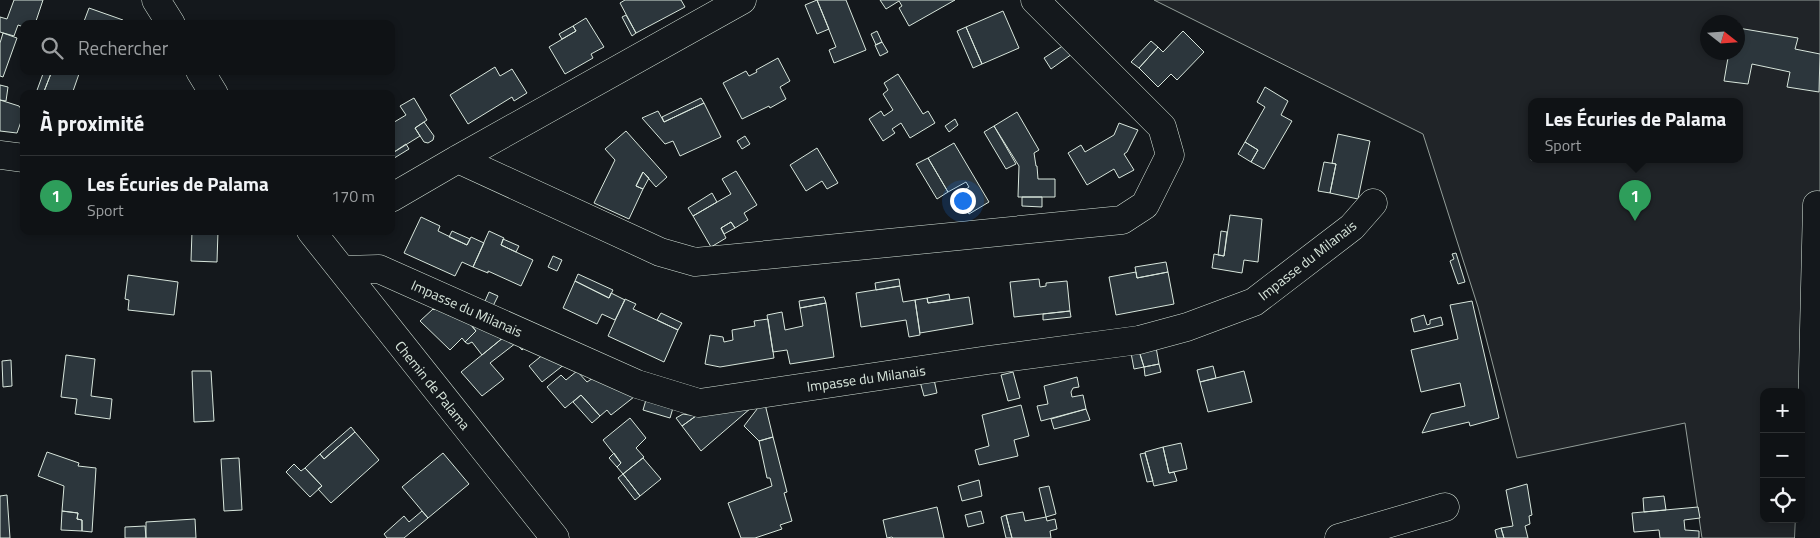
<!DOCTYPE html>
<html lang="fr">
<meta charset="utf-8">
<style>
:root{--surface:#0f1215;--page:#181b1e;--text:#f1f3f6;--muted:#9b9ea0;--line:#2f3234;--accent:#d93025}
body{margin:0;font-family:"Titillium Web",sans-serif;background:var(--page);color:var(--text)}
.controls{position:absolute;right:15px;bottom:15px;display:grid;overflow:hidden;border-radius:10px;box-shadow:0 2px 8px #0003}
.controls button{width:45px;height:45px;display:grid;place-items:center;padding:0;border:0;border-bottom:1px solid var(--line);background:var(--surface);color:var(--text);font:25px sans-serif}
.compass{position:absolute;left:1700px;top:15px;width:45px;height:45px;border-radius:50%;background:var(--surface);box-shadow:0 2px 8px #0003;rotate:107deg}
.you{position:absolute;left:962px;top:200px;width:18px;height:18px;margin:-12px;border:4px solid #fff;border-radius:50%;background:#1a73e8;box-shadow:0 0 0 8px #1a73e833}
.badge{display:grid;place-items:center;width:32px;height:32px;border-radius:50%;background:var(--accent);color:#fff;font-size:16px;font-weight:700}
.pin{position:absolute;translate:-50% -41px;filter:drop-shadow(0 1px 2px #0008)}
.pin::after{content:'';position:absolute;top:26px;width:18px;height:15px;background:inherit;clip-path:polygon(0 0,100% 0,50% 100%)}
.popup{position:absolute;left:1528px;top:98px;width:215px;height:65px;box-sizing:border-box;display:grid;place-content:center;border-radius:10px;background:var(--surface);filter:drop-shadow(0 1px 4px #0005);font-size:16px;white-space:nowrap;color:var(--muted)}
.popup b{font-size:19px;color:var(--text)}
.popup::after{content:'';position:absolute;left:50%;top:100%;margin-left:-10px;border:10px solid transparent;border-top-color:var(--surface)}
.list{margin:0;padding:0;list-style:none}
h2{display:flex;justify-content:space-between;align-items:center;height:65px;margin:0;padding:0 20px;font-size:21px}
h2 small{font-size:16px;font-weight:400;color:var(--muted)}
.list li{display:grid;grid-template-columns:32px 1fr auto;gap:15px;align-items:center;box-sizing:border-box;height:80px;padding:0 20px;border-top:1px solid var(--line)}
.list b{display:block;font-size:19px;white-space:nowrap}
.list p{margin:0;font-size:16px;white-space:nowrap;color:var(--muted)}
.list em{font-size:16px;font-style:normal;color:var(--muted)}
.icon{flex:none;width:28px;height:28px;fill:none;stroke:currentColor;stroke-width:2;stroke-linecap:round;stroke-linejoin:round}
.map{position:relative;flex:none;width:1820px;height:538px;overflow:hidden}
.search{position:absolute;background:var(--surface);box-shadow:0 2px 8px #0003;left:20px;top:20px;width:375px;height:55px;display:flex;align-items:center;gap:12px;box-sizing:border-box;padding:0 18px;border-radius:10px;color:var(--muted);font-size:19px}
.panel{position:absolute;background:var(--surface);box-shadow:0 2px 8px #0003;left:20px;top:90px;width:375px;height:145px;border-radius:10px}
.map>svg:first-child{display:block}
</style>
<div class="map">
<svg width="1820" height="538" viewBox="0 0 1820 538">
<rect width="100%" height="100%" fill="#14181c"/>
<path fill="#202428" stroke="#939e99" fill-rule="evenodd" d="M1154,0h666v538h-118l-17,-115 -168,35 -39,-151 -55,-173zM1708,22h30v30h-30zM1531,102h208v58h-208zM1764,392h37v127h-37z"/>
<path fill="#2c363c" stroke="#d8e6dc" d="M14,0h29l-8,24h-11v3l-6,-2 -4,11 -14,-4v-15l7,2z
M625,0h56l4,7 -49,26 -16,-30z
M817,0l12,29 -12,5 -12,-29z
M817,0h29l20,50 -32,13 -5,-13 7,-3z
M880,0h75l-46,26 -10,-18 3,-2 -3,-5 -13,8z
M89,8l34,12 -1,4h-39z
M1003,11l16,37 -37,16 -16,-37z
M626,15l10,18 -4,3 -10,-19z
M586,18l18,29 -13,7 2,4 -28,16 -16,-27 27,-16 -3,-5z
M573,26l3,5 -14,8 -3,-5z
M966,27l16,37 -9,4 -16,-37z
M1738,28l60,10 -3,11 25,5 -1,38 -32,-5 3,-15 -38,-8 -4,20 -24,-3 5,-29h9z
M877,31l5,11 -6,3 -5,-11z
M1183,31l21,21 -27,28 -6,-6 -13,13 -19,-19 19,-21 5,5z
M3,33l14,5 -14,39 -3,-1v-33z
M1151,41l7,6 -19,21 -8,-6z
M882,42l6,10 -8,4 -5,-11z
M1064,45l8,9 -21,15 -7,-11z
M778,58l12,23 -10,6 6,12 -16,9 -1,-2 -27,13 -19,-36 23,-12 3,5 8,-4 -1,-2z
M495,67l5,9 12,-7 15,24 -13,8 -2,-4 -44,27 -18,-29z
M44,71h8l-9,23h-4l-3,-1z
M52,71h28l-8,23h-29z
M898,74l25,40 5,-3 7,12 -25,15 -9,-15 -9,6 3,4 -12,8 -14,-22 12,-8 3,5 9,-6 -10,-16 5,-4 -4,-7z
M0,85l8,2 -2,14 -6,-1z
M1265,87l23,14 -7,14 11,6 -28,48 -13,-7 7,-12 -13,-8 20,-35 -8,-5z
M414,98l13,22 -12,8 5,8 -29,18v-30l15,-9 -6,-9z
M701,98l3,5 -40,19 -2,-5z
M0,100l19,6 5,7 -7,20 -17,-2z
M704,103l17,34 -41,19 -7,-15 -8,3 -23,-26 16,-7 6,11z
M1017,112l22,38 -5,3 2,13h1l1,13h17v18h-37l1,-31 -25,-40z
M955,119l3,6 -9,7 -4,-6z
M424,122l10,14 -1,4 -5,3 -4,-1 -9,-14z
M1119,123l19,7 -11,22 -3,2 10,16 -15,8 -5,-9 -27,16 -19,-32 13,-8 4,7 29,-17z
M994,126l22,38 -10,5 -22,-37z
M626,131l41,46 -11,10 -13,-15 -7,14 7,3 -14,30 -35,-16 21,-43 -10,-11z
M1338,134l32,7 -12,58 -28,-6 6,-29 -4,-1z
M745,136l5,8 -8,5 -5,-8z
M1245,142l13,8 -7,12 -13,-8z
M954,143l35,59 -20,12 -12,-19 12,-8 -3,-5 -18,10 -20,-34z
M406,144l3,5 -18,11v-6z
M817,148l21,35 -11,6 -5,-8 -16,10 -16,-26z
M928,158l20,34 -11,7 -21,-35z
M1324,162l12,2 -6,29 -12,-2z
M736,171l21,34 -13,8 4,7 -13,8 -4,-6 -10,6 5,10 -15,9 -18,-31 38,-22 -9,-15z
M643,172l6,6 -6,11 -7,-3z
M712,193l5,9 -24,14 -5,-8z
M1022,197h20v10l-20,-1z
M1230,215l32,4 -4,43 -14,-2 -2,13 -30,-5 2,-14 10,2z
M421,217l19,9 -2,5 29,14 4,-8 13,6 -11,24 -11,-5 -7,14 -51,-23z
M731,222l4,6 -11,6 -3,-6z
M192,231h26l-1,31 -26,-1z
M452,231l18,8 -3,6 -18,-8z
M489,231l15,7 -3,7 32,15 -12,26 -33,-15v2l-15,-6z
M1221,231l6,1 -3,24 -6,-1z
M503,239l16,7 -3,6 -15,-7z
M1456,253l9,29 -7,2 -8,-23 4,-2 -2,-5z
M553,256l9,4 -5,11 -9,-4z
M1166,262l2,10 -31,6 -2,-11z
M1136,272l1,6 31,-6 6,32 -58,11 -7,-38z
M578,274l35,16 -4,8 -34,-17z
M128,275l50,7 -4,33 -46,-5 1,-10 -4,-1z
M899,279l1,7 -24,4 -1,-7z
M1039,279l1,8 6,-1v-3l21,-2 3,30 -56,6 -4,-35z
M575,281l34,17 2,-5 14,7 -10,20 -13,-6 -5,10 -34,-16z
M900,286l3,16 12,-2 5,35 -11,2 -3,-17 -45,7 -5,-34z
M489,292l9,4 -8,16 -8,-4z
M949,294l1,6 -22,3 -1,-5z
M824,297l2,6 -26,5 -1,-7z
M969,297l4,27 -53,9 -5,-33 12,-2 1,5z
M625,299l11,5 -3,5 45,21 -14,32 -56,-26z
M1472,301l27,117 -29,8 -1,-4 -47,11 9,-19 34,-8 -5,-23 -39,9 -10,-42 47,-11 -8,-34z
M826,303l8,54 -44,7 -3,-14 -14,2 -6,-37 15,-3 3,18 18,-4 -3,-18z
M439,306l10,10 7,-7 21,11 -6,5 5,6 -11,11 -3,-4 -12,12 -30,-29 13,-12 1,1z
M1070,311l1,6 -28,3v-6z
M661,313l21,10 -4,7 -21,-10z
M1424,315l3,10 3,-1v-4l11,-3 2,8 -29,7 -3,-13z
M768,319l6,39 -54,9 -15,-3 5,-29 13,2 1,5 9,-2 -1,-10 23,-4 -1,-5z
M477,320l33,12 -28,23 -10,-13 -4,2 -3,-2 11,-11 -5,-6z
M510,332l21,10 -9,8 -6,-7 -26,20 14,16 -22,17 -21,-24z
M1156,347l3,17 -15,3 -5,-16z
M550,349l20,11 -28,22 -13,-16z
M1139,351l5,16 -10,2 -3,-16z
M66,355l29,4 -4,37 21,3 -2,20 -35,-5 2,-15 -16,-2z
M11,360l1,26 -9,1 -1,-26z
M1159,364l2,8 -16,4 -1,-9z
M1213,366l3,12 -16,4 -3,-12z
M192,371h19l3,50 -20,1z
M577,371l10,11 12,-8 40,19 -28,22 -4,-5 -7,6 -19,-21 -16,13 -18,-21 14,-12 5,5z
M1244,371l8,31 -44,10 -8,-30z
M1013,372l7,26 -12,3 -7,-26z
M933,375l4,18 -13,3 -5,-18z
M1077,377l2,10 -6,1 -2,4 1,5 11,-2 3,14 -45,12 -4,-15 11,-2 -4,-18z
M648,393l27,8 -5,17 -27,-8z
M581,395l19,21 -8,7 -19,-21z
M764,400l9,37 -14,4 -15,-15z
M1021,405l8,31 -15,4 4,16 -39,9 -4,-15 14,-4 -7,-31z
M751,408l-50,43 -19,-25 22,-16z
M1086,409l4,11 -36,9 -3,-10z
M683,414l13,2 -14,10 -6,-8z
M630,418l16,20 -10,10 8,9 -21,17 -6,-7 4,-4 -18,-23z
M351,427l4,5 -31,27 -4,-5z
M355,432l24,28 -48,43 -13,-14 4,-3 -17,-18 15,-14 4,5z
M773,437l14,55 -3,1 8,28 -12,4 2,4 -27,9h-14l-13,-35 44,-17 -2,-8h-3l-8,-37z
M1181,443l6,26 -18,4 -6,-26z
M1163,447l6,26 5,-1 3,9 -23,5 -9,-34z
M47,452l32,11 -1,3 18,2 -4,64 -10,-1v-11l-5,-1 1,-6 -16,-2 2,-25 -26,-10z
M443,453l26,31 -41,34 -26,-31z
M614,453l7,10 -4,4 -8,-9z
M1145,453l8,28 -6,1 -7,-28z
M239,458l3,52 -18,1 -3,-52z
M643,458l18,21 -21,17 -17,-22z
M294,464l7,7 4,-3 17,18 -12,11 -24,-25z
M623,474l17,22 -5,4 -17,-22z
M979,480l3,16 -20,5 -4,-15z
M1527,484l5,31 -3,1 1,8 -5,2 3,12h-24l-3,-10 12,-2 -7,-36z
M1049,486l7,28 -10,3 -7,-29z
M7,495l3,43h-10v-42z
M1664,496l2,14 -22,2 -1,-14z
M937,507l7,31h-51l-1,-1 -5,1 -4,-18z
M1698,507l2,11 -16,2 1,10 14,1v7h-39l-1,-8 -25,2 -2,-19z
M62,511l16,2 -1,6 5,1v11l-21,-1z
M422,511l6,7 -24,20h-17l-3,-4 20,-18 5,6z
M981,511l3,12 -16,4 -3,-12z
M1023,512l2,9 21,-4 1,4 8,-2 2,10 -7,2 1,7h-39l-6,-23z
M1006,515l6,23h-6l-5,-21z
M195,519l1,19h-50v-16z
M145,526l1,12h-21v-11z
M1501,528l3,10h-7l-2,-8z"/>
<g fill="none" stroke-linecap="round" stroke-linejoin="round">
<defs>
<path id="minor" d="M156,0l15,24
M200,71l14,23
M0,155l24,3
M458,159l202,93 35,10 427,-42 23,-15 25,-50 -8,-28 -127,-127
M391,198l67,-39 284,-159
M311,231l244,307
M342,270l37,-1 258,115 62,19 289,-43 151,-20 48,-13 67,-25 98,-75 21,-24
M1339,538l106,-31
M1809,538l8,-333"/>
</defs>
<use href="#minor" stroke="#d8e6dc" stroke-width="29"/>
<use href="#minor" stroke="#14181c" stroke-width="28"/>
</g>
<g text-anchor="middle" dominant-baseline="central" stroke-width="4" stroke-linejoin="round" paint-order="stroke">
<g font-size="14" fill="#d8e6dc" stroke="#14181c">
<text transform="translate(1307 260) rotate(-38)">Impasse du Milanais</text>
<text transform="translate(467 308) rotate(24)">Impasse du Milanais</text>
<text transform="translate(866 378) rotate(-8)">Impasse du Milanais</text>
<text transform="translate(433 385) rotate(51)">Chemin de Palama</text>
</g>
</g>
</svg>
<div class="controls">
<button>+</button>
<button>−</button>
<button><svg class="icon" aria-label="locate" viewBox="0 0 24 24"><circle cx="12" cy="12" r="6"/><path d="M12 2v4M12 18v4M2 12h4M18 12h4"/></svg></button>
</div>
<svg class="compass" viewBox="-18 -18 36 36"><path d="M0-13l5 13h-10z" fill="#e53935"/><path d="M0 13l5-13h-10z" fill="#9b9ea0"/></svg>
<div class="you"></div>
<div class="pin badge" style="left:1635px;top:221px;background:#2e9e5b">1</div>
<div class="popup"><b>Les Écuries de Palama</b>Sport</div>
<div class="search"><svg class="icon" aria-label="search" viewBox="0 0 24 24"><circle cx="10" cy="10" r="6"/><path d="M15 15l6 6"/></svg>Rechercher</div>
<section class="panel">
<h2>À proximité<small></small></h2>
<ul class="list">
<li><span class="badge" style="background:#2e9e5b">1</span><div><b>Les Écuries de Palama</b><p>Sport</p></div><em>170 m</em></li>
</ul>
</section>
</div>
